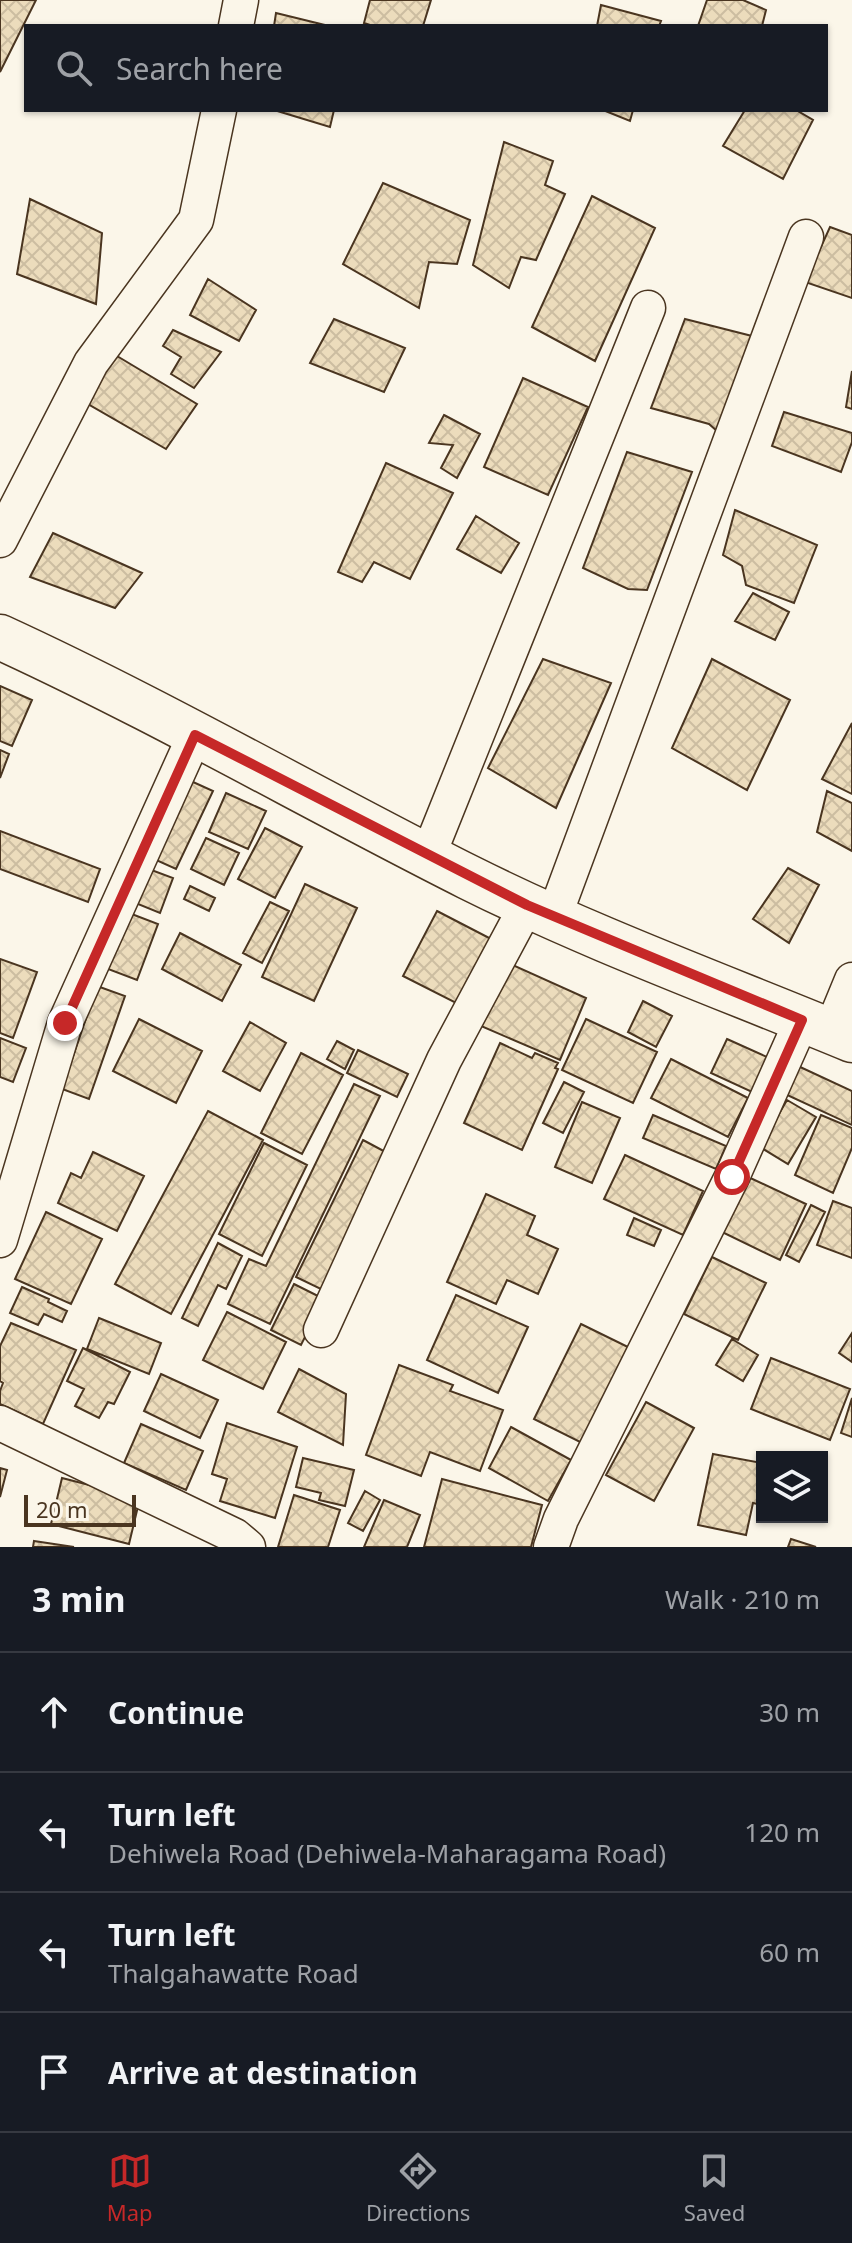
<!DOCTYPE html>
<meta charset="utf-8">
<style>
:root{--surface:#171b24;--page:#20242c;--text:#f1f3f6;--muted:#9ea1a6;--line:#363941;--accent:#c62828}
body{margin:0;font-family:"Noto Sans",sans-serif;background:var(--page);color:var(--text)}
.controls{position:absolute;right:24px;bottom:24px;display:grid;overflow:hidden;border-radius:0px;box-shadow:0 2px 6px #0004}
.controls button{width:72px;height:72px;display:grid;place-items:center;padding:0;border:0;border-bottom:2px solid var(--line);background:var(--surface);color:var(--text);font:40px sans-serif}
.scale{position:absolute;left:24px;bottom:20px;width:112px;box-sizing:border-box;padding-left:8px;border:4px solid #4a3520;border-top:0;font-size:22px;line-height:28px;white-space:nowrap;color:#4a3520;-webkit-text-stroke:6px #fbf6e9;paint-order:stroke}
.stop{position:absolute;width:24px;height:24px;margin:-18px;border:6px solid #c62828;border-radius:50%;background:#fff}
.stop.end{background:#c62828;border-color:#fff;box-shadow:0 2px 8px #0008}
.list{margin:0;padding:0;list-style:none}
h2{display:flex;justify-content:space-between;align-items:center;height:104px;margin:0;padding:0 32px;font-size:34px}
h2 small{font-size:26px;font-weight:400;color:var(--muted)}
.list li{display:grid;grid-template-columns:52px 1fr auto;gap:24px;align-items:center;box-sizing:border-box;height:120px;padding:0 32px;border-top:2px solid var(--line)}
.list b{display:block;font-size:30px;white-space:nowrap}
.list p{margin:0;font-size:26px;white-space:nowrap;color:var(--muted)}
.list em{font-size:26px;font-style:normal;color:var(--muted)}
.icon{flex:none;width:44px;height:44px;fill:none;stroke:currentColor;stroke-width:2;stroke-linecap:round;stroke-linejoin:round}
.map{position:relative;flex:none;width:852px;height:1547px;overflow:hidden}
.search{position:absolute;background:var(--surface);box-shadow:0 2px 6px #0004;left:24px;right:24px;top:24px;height:88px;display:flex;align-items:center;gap:20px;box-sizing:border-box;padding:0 28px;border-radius:0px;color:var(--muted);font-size:30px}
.sheet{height:584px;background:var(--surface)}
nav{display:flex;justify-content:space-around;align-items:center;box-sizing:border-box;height:112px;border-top:2px solid var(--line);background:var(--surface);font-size:22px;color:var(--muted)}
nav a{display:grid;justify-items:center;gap:4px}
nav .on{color:var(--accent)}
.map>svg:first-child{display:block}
</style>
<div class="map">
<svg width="852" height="1547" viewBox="0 0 852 1547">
<defs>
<pattern id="building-cross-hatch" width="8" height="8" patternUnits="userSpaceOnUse" patternTransform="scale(2)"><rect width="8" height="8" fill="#ecdcbc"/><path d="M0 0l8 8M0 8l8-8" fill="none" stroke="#ccbda1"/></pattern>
</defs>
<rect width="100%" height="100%" fill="#fbf6e9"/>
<path fill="url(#building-cross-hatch)" stroke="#4a3520" stroke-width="2" d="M0,0h36l-36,72z
M370,0h61l-8,26h-50l-9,-3z
M707,0h36l23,10 -4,16h-64z
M601,5l60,16 -2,5h-62z
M276,13l53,13h-55z
M274,110h60l-4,17z
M603,110h30l-3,11z
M745,110h51l17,10 -30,59 -60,-33z
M504,142l49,19 -8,24 20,9 -29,66 -15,-3 -12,31 -36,-23z
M383,183l87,37 -13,44 -28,-2 -10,46 -76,-44z
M592,196l63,32 -60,133 -63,-34z
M30,199l72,34 -6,71 -79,-30z
M830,227l22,8v63l-47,-16z
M208,279l48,31 -17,31 -49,-26z
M334,319l71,29 -21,44 -74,-29z
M685,319l67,17 -35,95 -8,-7 -58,-16z
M173,330l48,22 -27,36 -23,-14 10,-17 -18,-11z
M112,353l85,51 -31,45 -78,-45z
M852,371v38l-6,-2z
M523,378l65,29 -40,88 -64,-28z
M784,412l68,21v9l-11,30 -69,-26z
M444,415l36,19 -23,44 -16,-10 12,-23 -24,-2z
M627,452l65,20 -45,118 -19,-1 -45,-21z
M386,463l67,30 -43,86 -36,-17 -12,20 -24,-10z
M735,510l82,35 -23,58 -48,-18 -4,-19 -19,-11z
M476,516l43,27 -18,30 -44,-24z
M53,533l89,40 -27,35 -85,-31z
M753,593l36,19 -14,28 -40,-19z
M543,659l68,24 -55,125 -68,-40z
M712,659l78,41 -43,90 -75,-42z
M0,686l32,14 -20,46 -12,-5z
M852,723v71l-30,-15z
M0,750l9,4 -9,24z
M182,777l31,14 -37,78 -31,-14z
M827,791l25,12v48l-35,-19z
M226,793l40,18 -18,38 -39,-17z
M265,828l37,19 -27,51 -37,-19z
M0,831l100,38 -12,33 -88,-33z
M206,838l33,15 -15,32 -33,-16z
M146,868l27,10 -13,35 -27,-11z
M788,868l31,17 -30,58 -36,-24z
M305,884l52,24 -43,93 -52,-24z
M190,886l25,12 -6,13 -25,-12z
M270,902l19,9 -27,52 -19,-10z
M437,911l58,30 -33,65 -59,-30z
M129,913l29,11 -21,56 -29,-11z
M180,933l61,32 -19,36 -60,-32z
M0,959l37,13 -24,66 -13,-5z
M508,963l78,35 -26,62 -79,-34z
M97,986l28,10 -36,103 -27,-10z
M643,1001l29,15 -16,31 -28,-15z
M139,1019l63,32 -26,52 -63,-32z
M586,1019l71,33 -24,51 -71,-33z
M250,1022l36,21 -26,48 -37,-20z
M0,1038l26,10 -13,34 -13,-5z
M727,1039l40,18 -15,35 -41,-19z
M337,1041l17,9 -9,19 -18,-10z
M500,1043l32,15 3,-5 23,10 -3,5 3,1 -36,81 -58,-27z
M358,1050l50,24 -11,23 -50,-24z
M301,1053l42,22 -41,79 -41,-21z
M671,1059l77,39 -20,39 -77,-39z
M798,1066l54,25v34l-67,-31z
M564,1082l20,10 -21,41 -20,-10z
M354,1084l26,12 -110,228 -42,-20 21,-45 17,7z
M787,1100l29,17 -28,47 -28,-17z
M582,1102l38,16 -28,65 -37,-16z
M208,1111l55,29 -92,174 -56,-30z
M653,1115l73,31 -10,23 -73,-31z
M821,1115l31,13v20l-19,45 -38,-18z
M363,1140l30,16 -66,136 -31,-15z
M264,1143l43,22 -45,91 -43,-22z
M93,1152l51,24 -27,55 -59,-28 13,-30 10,5z
M625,1155l78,36 -20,44 -79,-36z
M746,1176l60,28 -26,56 -60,-29z
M486,1194l49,22 -8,19 31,14 -20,45 -31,-14 -11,24 -49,-22z
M833,1201l19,7v50l-35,-13z
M811,1205l14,7 -26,50 -13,-7z
M46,1212l56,27 -31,65 -56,-25z
M634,1218l27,12 -7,16 -27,-11z
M218,1243l24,13 -16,33 -8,-4 -20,41 -16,-8z
M712,1257l54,26 -28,57 -54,-26z
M294,1284l30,15 -23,46 -30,-15z
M22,1287l27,12 -1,3 19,9 -5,11 -18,-8 -6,11 -28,-12z
M456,1295l72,32 -30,66 -71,-33z
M227,1312l59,30 -23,47 -60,-29z
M99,1318l62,25 -12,31 -62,-25z
M11,1323l65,27 -33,74 -43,-20v-13l3,-8 -3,-2v-35z
M581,1324l51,25 -48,95 -50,-25z
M852,1333v29l-13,-9z
M732,1339l26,16 -15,26 -27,-16z
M83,1348l47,24 -16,32 -6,-2 -9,16 -24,-12 9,-17 -17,-8z
M771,1358l79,31 -20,51 -79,-31z
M399,1365l54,20 -3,6 53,19 -23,61 -50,-19 -9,24 -55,-21z
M299,1369l47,25 -3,51 -65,-33z
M161,1374l57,26 -18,38 -56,-27z
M852,1398v39l-11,-4z
M646,1402l48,26 -40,73 -48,-26z
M227,1423l70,24 -22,71 -55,-17 7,-22 -15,-5z
M141,1424l62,27 -17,39 -62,-27z
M511,1427l60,33 -23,41 -59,-33z
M713,1454l49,9v42l-9,-2 -7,32 -48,-10z
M303,1458l51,12 -9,36 -26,-6 2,-7 -25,-6z
M0,1468l7,2 -7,27z
M62,1478l78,20 -11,46 -78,-20z
M442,1479l100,26 -11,42h-107z
M365,1491l15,9 -17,31 -15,-8z
M294,1495l46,15 -12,37h-50z
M384,1500l36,15 -13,32h-43z
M791,1539l25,8h-28z
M34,1541l40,6h-41z"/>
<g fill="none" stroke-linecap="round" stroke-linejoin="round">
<defs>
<path id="street" d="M236,26l5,-26
M0,540l91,-177 105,-143 23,-110
M428,856l220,-548
M554,917l252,-680
M831,1031l21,-51
M0,1240l65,-217 130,-288
M321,1330l123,-270 83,-155
M0,1423l235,113 13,11
M551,1547l10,-28 171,-342 70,-157"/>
<path id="primary" d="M0,637c159,73 311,161 468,240 124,62 256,110 384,163"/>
</defs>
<use href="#street" stroke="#4a3520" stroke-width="37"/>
<use href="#primary" stroke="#4a3520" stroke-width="47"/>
<use href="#street" stroke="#fbf6e9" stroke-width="34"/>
<use href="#primary" stroke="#fbf6e9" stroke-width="44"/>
</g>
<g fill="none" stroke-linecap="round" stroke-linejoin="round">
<path stroke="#c62828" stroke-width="10" d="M65,1023l130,-288 332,170 275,115 -70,157"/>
</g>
</svg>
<div class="controls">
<button><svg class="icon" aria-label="layers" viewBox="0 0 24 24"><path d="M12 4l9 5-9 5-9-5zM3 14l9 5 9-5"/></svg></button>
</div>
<div class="scale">20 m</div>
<div class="stop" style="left:732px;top:1177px"></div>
<div class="stop end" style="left:65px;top:1023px"></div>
<div class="search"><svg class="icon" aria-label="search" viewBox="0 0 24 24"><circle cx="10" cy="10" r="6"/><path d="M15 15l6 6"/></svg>Search here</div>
</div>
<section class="sheet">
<h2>3 min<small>Walk · 210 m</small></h2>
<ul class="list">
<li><svg class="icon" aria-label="ahead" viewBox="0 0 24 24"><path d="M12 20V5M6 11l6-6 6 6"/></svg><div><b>Continue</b></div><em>30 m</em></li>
<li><svg class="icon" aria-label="left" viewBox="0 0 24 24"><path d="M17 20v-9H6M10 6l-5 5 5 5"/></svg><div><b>Turn left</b><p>Dehiwela Road (Dehiwela-Maharagama Road)</p></div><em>120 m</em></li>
<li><svg class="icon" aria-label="left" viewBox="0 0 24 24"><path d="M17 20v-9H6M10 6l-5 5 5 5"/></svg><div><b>Turn left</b><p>Thalgahawatte Road</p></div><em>60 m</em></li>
<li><svg class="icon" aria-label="arrive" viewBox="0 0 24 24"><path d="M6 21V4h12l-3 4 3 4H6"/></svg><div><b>Arrive at destination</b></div></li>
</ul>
</section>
<nav>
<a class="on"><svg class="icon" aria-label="map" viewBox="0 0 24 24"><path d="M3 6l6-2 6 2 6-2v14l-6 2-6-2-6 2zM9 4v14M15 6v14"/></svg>Map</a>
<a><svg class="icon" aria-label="directions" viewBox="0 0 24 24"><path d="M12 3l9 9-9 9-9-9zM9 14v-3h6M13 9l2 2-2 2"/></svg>Directions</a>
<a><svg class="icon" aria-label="saved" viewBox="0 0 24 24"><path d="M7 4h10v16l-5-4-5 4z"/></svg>Saved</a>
</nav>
